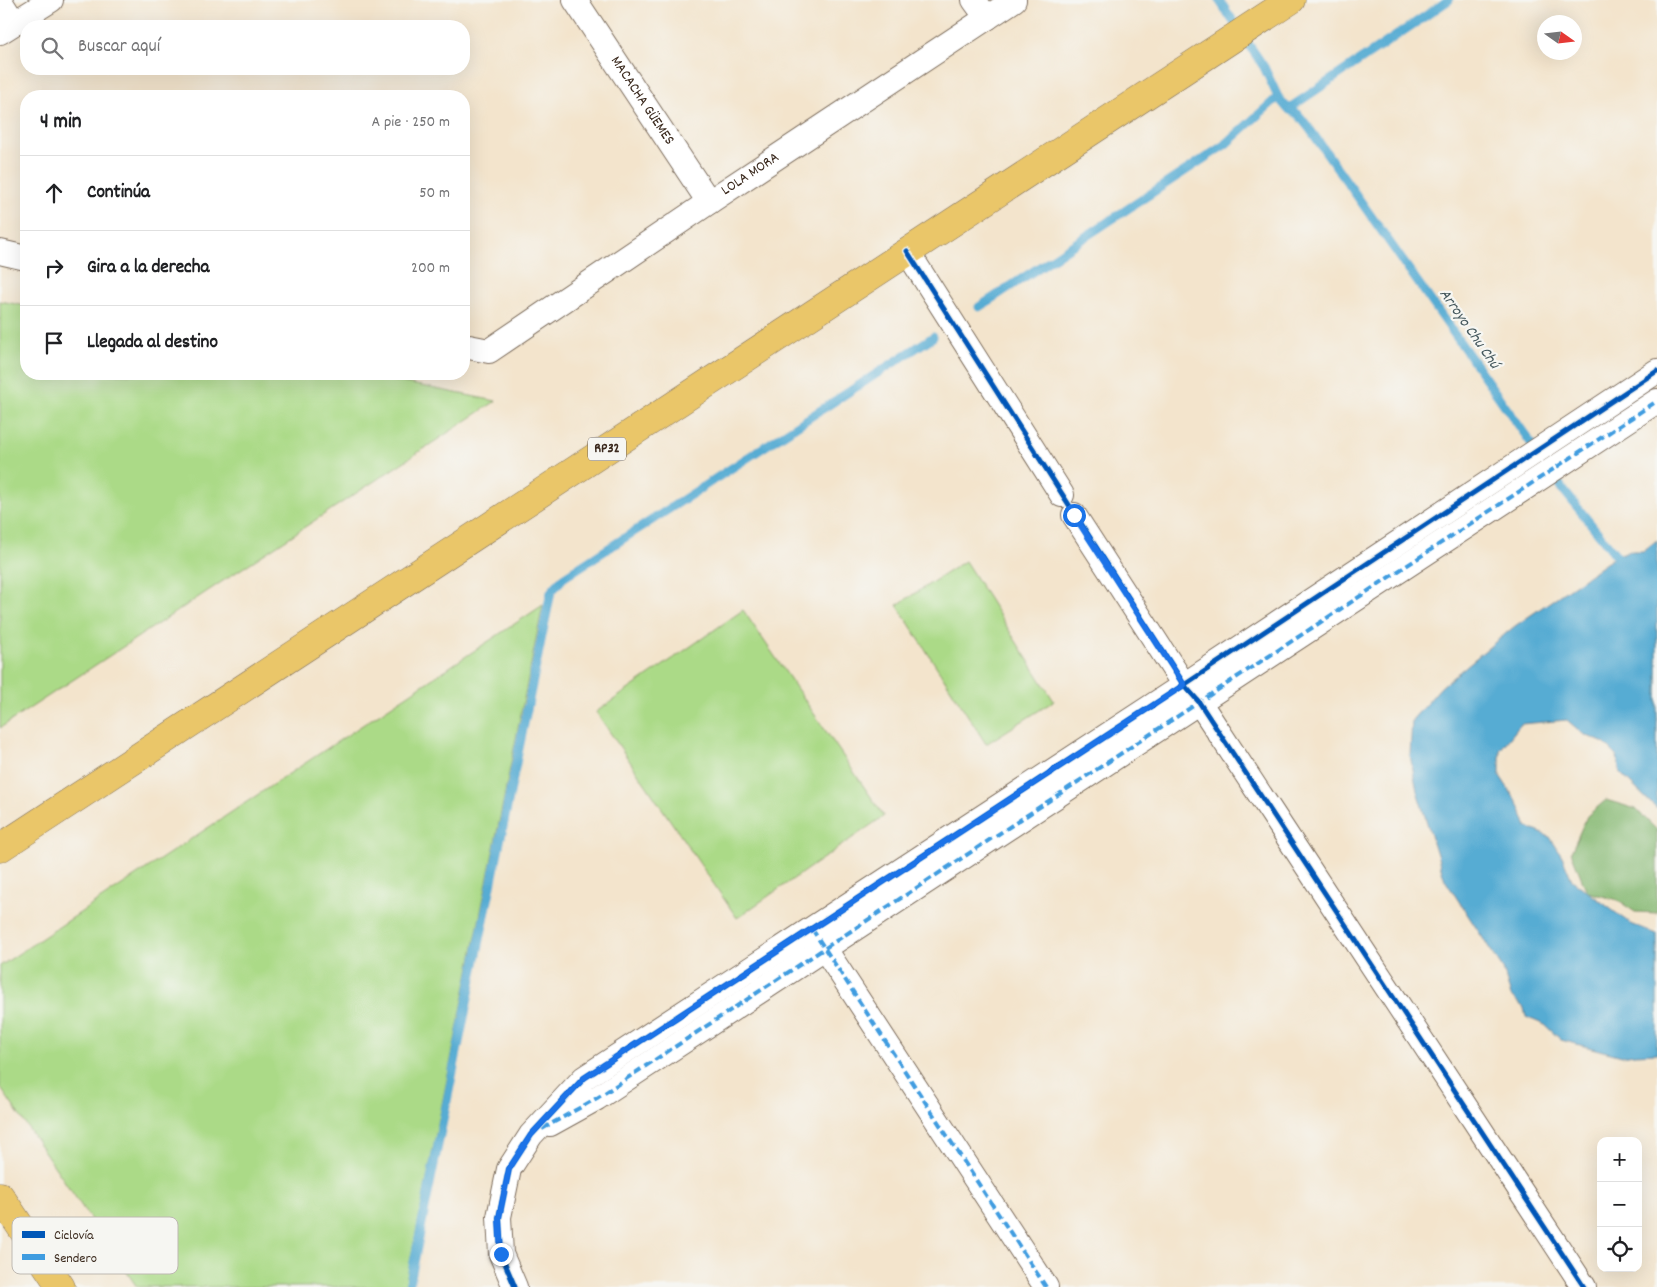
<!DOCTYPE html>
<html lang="es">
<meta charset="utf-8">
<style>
:root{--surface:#fff;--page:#f6f6f6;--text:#202124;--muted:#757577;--line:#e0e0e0}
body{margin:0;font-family:Dekko,sans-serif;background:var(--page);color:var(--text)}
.controls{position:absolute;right:15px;bottom:15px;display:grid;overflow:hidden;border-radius:10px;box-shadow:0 5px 20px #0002}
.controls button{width:45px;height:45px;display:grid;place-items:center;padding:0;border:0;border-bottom:1px solid var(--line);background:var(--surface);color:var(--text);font:25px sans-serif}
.compass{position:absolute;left:1537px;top:15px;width:45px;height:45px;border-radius:50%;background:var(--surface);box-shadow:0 5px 20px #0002;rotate:104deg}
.stop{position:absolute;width:15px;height:15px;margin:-11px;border:4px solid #1a73e8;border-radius:50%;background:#fff}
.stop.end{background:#1a73e8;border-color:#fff;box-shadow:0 1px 5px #0008}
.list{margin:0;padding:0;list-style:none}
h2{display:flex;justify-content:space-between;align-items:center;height:65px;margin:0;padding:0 20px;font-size:21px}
h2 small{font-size:16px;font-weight:400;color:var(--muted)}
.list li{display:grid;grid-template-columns:32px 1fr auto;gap:15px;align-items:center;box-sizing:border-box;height:75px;padding:0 20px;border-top:1px solid var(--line)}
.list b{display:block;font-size:19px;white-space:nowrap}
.list em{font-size:16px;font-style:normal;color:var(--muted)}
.icon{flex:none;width:28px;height:28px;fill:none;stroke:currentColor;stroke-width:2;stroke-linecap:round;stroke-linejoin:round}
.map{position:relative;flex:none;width:1657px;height:1287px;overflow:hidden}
.search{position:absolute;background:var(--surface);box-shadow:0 5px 20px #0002;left:20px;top:20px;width:450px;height:55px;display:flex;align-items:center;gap:12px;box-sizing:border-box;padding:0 18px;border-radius:20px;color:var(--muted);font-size:19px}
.panel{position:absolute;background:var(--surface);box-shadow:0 5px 20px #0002;left:20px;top:90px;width:450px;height:290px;border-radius:20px}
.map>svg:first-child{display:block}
</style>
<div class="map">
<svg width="1657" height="1287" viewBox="0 0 1657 1287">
<rect width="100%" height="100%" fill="#f6f6f2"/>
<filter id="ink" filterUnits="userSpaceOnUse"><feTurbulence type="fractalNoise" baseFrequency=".02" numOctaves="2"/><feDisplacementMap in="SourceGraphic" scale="10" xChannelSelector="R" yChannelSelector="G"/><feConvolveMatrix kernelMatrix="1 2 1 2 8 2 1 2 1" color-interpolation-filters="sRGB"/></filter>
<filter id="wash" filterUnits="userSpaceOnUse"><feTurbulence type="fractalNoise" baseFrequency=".0096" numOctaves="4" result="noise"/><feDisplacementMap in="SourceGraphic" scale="20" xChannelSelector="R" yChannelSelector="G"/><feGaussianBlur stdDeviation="1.12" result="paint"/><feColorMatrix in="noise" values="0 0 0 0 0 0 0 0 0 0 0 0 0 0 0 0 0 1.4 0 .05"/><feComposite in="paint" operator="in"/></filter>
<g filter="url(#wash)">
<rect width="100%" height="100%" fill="#f3e4cc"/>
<path fill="#abda87" stroke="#738252" d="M0,301l26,5v68h335l135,27 -496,327z
M965,561l89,140 -68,43 -89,-139z
M543,605l-138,682h-268l-137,-200v-121z
M743,610l141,206 -147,102 -141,-206z"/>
<path fill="#88ba74" stroke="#627249" d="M1606,800l30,9 21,21v83l-22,-1 -18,-12 -30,-8 -16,-40 16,-36z"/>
<path fill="#57acd3" stroke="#496b78" d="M1657,540v269l-37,-36 -3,-17 -13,-13 -21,-9 -16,-14 -46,4 -21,26v26l19,29 8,22 23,10 12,19 10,24 59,44 26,10v119l-23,1 -12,2 -61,-16 -16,-15 -19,-8 -2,-9 -13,-12 -8,-27 -58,-89 -28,-89 -7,-36 2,-35 29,-33 53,-44 21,-17 101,-70 12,-5h15z"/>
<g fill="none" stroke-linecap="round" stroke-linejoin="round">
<path stroke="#57acd3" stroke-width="9" d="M1219,0l45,67 14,30 10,12 10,5 11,14 227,322
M1288,109l161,-109
M979,307l247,-163 52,-47
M1551,473l14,19 59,73
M409,1287l142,-695 12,-14 370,-241"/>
</g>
</g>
<g filter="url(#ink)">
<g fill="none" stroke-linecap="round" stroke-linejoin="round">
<defs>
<g id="street">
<path id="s1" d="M575,0l134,202"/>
<path d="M974,0l13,18"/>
<path d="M0,1l14,22"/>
<path d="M0,32l51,-32"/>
<path d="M907,251l155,244"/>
<path d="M0,252l26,6"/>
<path id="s2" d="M464,346l25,5 220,-149 305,-202"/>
<path d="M1074,515l110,170 15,17 385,585"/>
<path d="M817,937l229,350"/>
<path d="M550,1124l47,-26 1060,-697"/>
<path d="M515,1287l-14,-33 -2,-37 10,-48 22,-34 53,-57 600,-393 473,-314"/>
</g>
<path id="primary" d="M0,848l1291,-848"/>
<path id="highway" d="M0,1196l61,91"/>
</defs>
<use href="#street" stroke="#7b6b5b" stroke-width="26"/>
<use href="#primary" stroke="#7b6b5b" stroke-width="29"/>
<use href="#highway" stroke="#7b6b5b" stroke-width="29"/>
<use href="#street" stroke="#fff" stroke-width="24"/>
<use href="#primary" stroke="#eac669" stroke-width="28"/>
<use href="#highway" stroke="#eac669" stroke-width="28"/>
<path stroke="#3f9ce0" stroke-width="4" stroke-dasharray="8 4" stroke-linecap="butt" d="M812,929l234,358
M542,1129l55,-31 1060,-697"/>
<defs>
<path id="cycleway" d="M907,251l277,434 15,17 385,585
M515,1287l-14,-33 -2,-37 10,-48 22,-34 53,-57 600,-393 473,-314"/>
</defs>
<use href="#cycleway" stroke="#f6f6f2" stroke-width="8"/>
<use href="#cycleway" stroke="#0057b8" stroke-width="5"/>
</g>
</g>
<g fill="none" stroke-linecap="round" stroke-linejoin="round" filter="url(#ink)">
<path stroke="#1a73e8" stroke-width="6" d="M501,1254l-2,-36 10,-49 22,-34 53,-57 600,-393 -110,-170"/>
</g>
<g text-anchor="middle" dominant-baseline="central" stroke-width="4.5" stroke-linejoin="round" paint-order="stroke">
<rect fill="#f6f6f2" stroke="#73675e" stroke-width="1" x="588" y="437.5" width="38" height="23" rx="4"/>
<g font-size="14" font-weight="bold" fill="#3b2a1e">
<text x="607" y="449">RP32</text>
</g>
<g font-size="15" fill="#3b2a1e" stroke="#f6f6f2">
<text stroke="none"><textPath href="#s1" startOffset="121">MACACHA GÜEMES</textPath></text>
<text stroke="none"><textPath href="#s2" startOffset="341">LOLA MORA</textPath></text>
</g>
<g font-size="16" font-style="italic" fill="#45585d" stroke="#f6f6f2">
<text transform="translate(1469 329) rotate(55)">Arroyo Chu Chú</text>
</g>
</g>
<rect x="12" y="1217" width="166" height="57" rx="8" fill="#f6f6f2" stroke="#beb9b2" stroke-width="1"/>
<rect x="22" y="1231" width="23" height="7" fill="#0057b8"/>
<rect x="22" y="1254" width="23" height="6" fill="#3f9ce0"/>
<g font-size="14" fill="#3b2a1e">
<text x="54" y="1239">Ciclovía</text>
<text x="54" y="1262">Sendero</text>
</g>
</svg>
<div class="controls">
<button>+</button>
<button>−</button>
<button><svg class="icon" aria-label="locate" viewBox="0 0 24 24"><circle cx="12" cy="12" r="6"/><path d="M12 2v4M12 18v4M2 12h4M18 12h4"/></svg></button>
</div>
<svg class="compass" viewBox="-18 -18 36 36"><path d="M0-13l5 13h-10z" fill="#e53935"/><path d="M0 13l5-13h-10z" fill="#757577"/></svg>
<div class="stop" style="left:1074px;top:515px"></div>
<div class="stop end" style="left:501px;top:1254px"></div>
<div class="search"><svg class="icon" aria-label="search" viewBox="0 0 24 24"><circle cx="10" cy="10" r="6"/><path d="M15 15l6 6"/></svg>Buscar aquí</div>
<section class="panel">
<h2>4 min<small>A pie · 250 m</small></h2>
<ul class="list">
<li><svg class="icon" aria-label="ahead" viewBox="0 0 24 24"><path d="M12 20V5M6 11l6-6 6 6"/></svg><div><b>Continúa</b></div><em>50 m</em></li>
<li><svg class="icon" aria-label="right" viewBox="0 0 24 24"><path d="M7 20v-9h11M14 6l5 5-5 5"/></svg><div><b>Gira a la derecha</b></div><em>200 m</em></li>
<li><svg class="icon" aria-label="arrive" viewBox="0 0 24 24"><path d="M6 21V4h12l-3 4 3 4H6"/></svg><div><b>Llegada al destino</b></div></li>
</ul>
</section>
</div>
